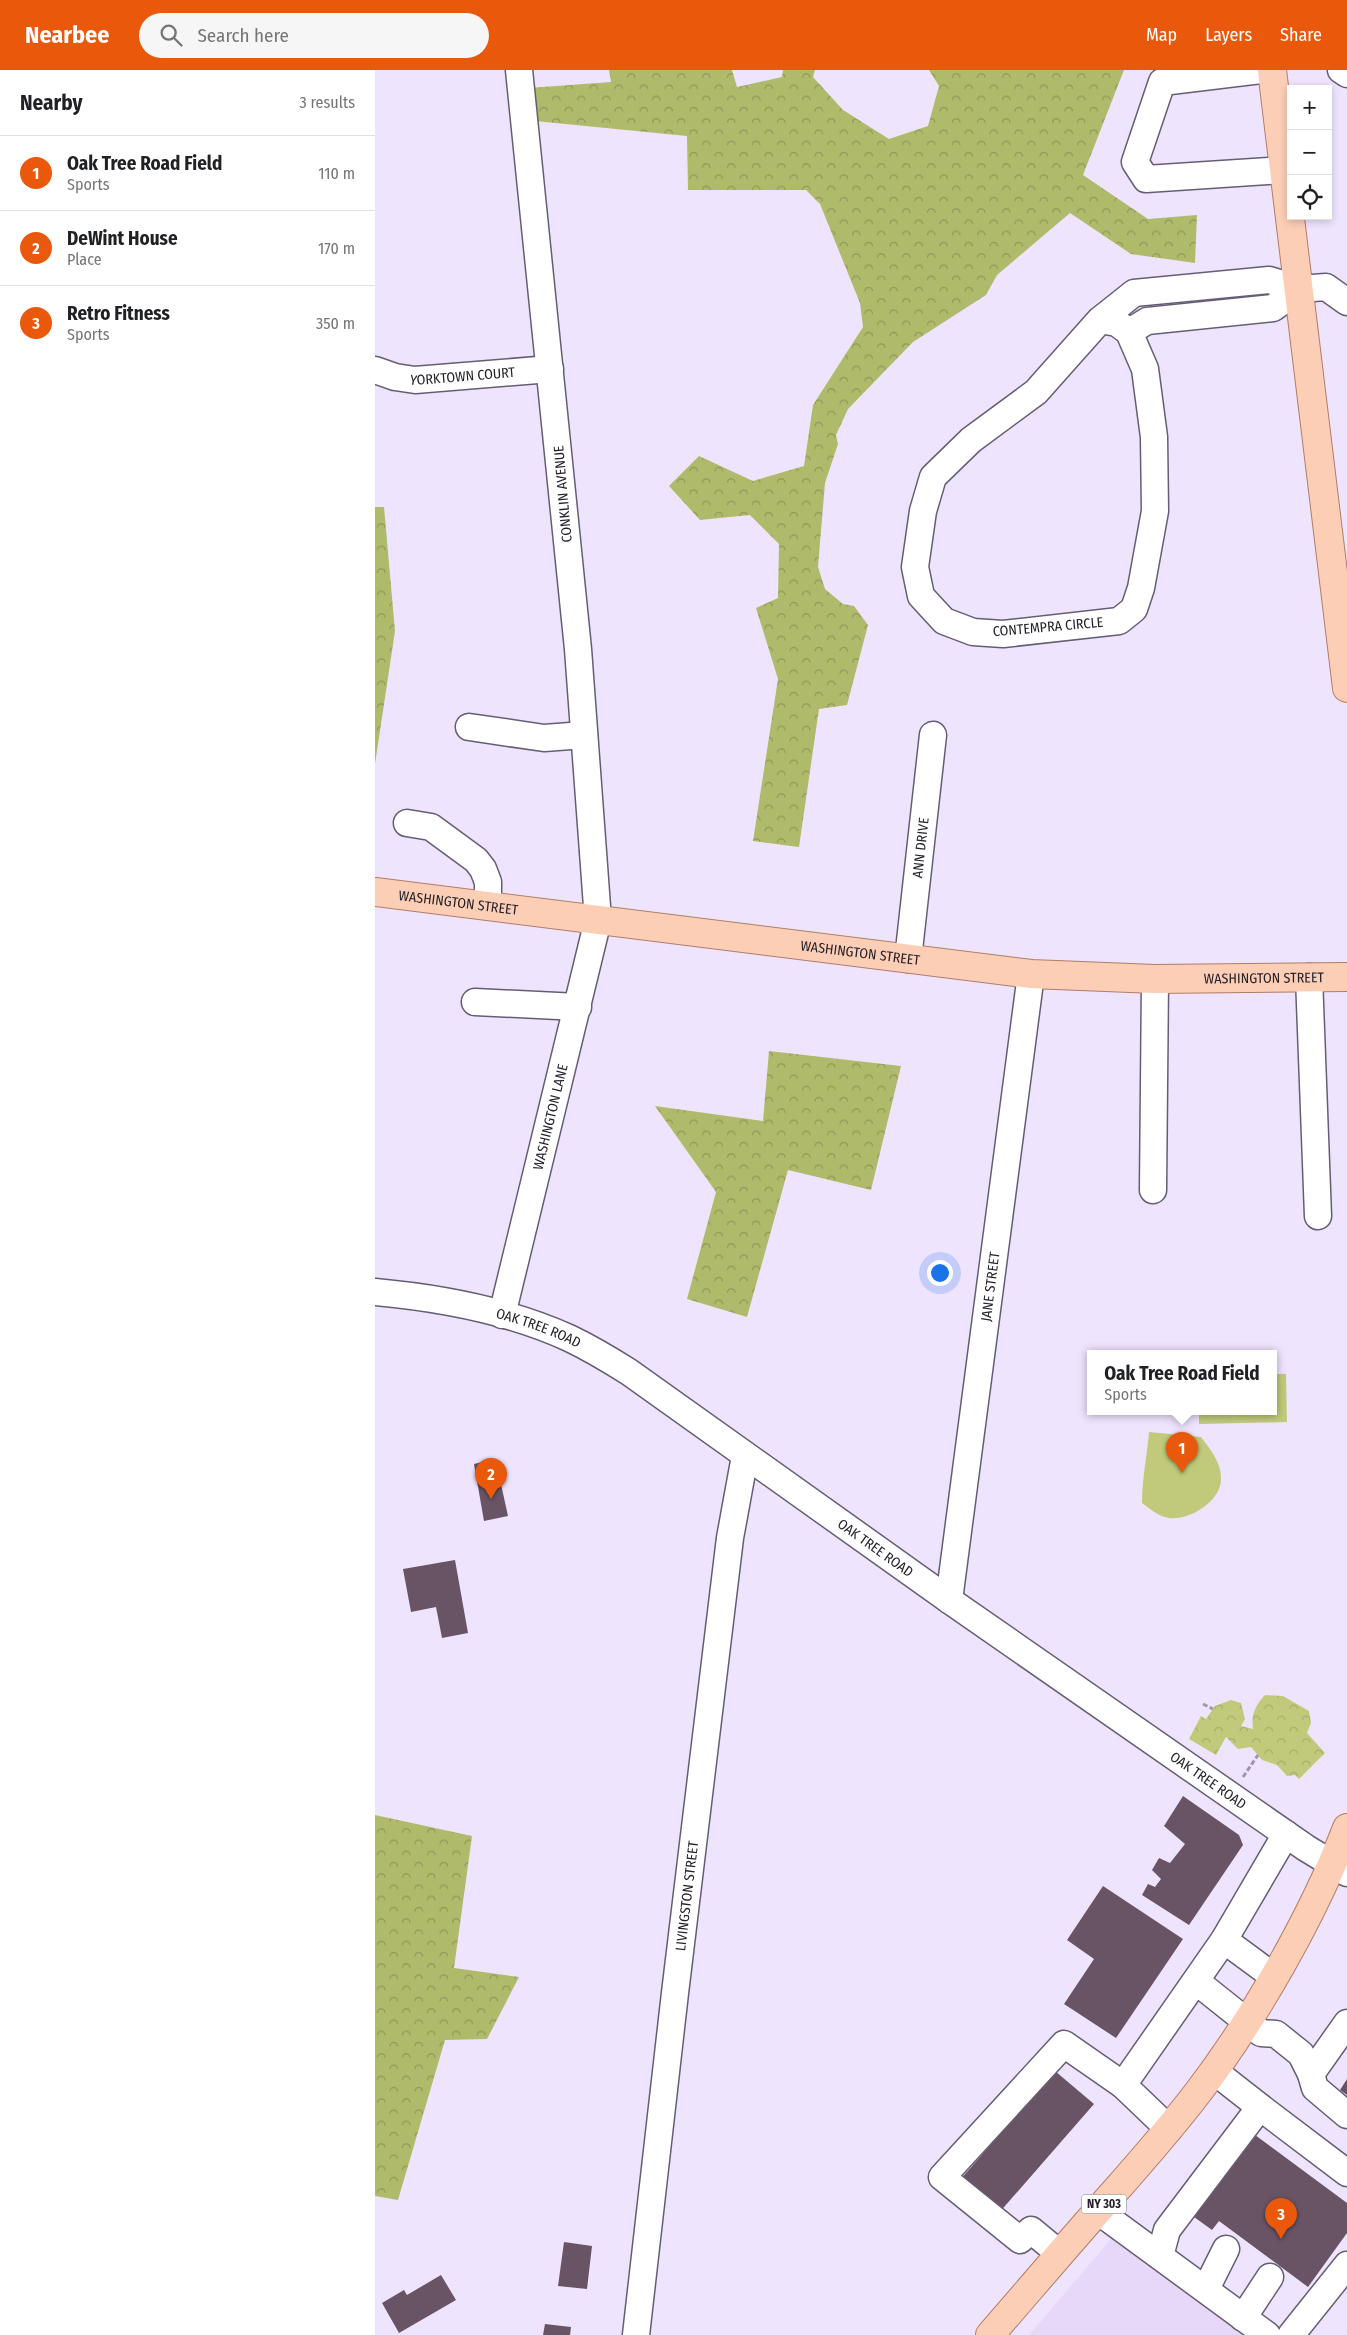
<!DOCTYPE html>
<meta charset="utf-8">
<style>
:root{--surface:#fff;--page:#f6f6f6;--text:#202124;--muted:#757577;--line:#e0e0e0;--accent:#ea580c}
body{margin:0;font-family:"Fira Sans Condensed",sans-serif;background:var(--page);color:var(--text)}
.controls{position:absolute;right:15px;top:15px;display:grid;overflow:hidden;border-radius:0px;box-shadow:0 2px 8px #0003}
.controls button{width:45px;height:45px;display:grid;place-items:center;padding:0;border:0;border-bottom:1px solid var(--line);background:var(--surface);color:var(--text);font:25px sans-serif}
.you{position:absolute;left:564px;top:1202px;width:18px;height:18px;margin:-12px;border:4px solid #fff;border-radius:50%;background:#1a73e8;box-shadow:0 0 0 8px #1a73e833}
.badge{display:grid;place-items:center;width:32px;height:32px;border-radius:50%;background:var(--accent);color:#fff;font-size:16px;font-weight:700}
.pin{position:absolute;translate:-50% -41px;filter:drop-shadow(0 1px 2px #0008)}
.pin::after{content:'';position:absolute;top:26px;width:18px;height:15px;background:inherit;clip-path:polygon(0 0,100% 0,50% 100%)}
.popup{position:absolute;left:712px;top:1280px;width:190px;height:65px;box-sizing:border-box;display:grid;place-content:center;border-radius:0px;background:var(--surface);filter:drop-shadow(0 1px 4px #0005);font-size:16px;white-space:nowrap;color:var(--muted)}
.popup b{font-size:19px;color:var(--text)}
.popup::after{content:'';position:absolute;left:50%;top:100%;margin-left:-10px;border:10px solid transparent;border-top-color:var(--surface)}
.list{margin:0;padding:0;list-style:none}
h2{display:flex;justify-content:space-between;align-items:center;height:65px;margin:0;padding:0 20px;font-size:21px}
h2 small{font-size:16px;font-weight:400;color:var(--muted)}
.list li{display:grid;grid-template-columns:32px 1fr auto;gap:15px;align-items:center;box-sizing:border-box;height:75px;padding:0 20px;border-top:1px solid var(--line)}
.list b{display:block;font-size:19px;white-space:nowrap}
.list p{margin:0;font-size:16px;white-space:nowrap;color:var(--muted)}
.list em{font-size:16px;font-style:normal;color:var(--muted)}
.icon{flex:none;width:28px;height:28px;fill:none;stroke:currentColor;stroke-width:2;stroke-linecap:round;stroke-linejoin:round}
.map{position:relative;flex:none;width:972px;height:2265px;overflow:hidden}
header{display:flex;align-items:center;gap:30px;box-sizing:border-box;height:70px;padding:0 25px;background:var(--accent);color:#fff}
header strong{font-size:24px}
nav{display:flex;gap:28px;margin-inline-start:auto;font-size:18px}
.search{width:350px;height:45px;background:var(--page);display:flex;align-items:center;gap:12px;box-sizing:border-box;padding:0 18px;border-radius:28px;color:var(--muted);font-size:19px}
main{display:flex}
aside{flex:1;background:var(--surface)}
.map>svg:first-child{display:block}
</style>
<header>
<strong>Nearbee</strong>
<div class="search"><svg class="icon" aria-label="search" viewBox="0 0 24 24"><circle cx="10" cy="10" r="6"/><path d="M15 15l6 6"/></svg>Search here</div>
<nav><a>Map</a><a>Layers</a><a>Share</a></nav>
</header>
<main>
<aside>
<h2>Nearby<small>3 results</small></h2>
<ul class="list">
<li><span class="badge">1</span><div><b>Oak Tree Road Field</b><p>Sports</p></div><em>110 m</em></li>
<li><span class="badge">2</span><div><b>DeWint House</b><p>Place</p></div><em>170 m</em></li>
<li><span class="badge">3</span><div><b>Retro Fitness</b><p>Sports</p></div><em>350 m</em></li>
</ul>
</aside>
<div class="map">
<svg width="972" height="2265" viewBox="0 0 972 2265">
<defs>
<pattern id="forest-crowns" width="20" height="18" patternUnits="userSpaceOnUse" patternTransform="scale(1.25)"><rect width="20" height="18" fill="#b0ba6b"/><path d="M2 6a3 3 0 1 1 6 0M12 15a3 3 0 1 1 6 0" fill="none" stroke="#8f9758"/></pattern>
<pattern id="park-crowns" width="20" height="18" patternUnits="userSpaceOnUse" patternTransform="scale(1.25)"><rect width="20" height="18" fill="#c0ca7a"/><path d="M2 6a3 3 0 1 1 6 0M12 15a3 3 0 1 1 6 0" fill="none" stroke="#a5ad6a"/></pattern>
</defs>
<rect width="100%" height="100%" fill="#efe4fe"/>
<path fill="#e7d8f9" d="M736,2169l144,96h-226z"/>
<path fill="url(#forest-crowns)" d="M234,0h123l5,17 45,-10 1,-7h32l-2,7 30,33 46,29 39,-13 11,-40 -10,-16h195l-41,105 65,44 49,-4 -2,48 -64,-9 -61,-41 -73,62 -11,20 -73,47 -65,67 -12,26 2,9 -13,39 -7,84 7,22 18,15 11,2 14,19 -21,80 -28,4 -20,138 -46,-6 25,-162 -22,-71 22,-10 1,-54 -29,-29 -50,5 -31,-34 30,-30 54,25 51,-15 9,-61 50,-78 -3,-24 -40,-99 -14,-14h-118l-1,-54 -152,-15 -6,-33 82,-6z
M0,437h9l11,124 -20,133z
M394,981l132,15 -30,124 -83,-20 -41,147 -60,-18 29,-107 -61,-86 108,15z
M0,1745l97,21 -18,132 65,9 -32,62 -42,1 -47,160 -23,-4z"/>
<path fill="url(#park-crowns)" d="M890,1625l18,1 26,15 2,12 -4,10 18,20 -26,26 -4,-4 -8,1 -10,-11 -15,-5 -11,-13 -13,2 -12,-12 -10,18 -27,-16 12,-23 5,3 9,-13 16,-6 10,3 4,16 -4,7 12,3c-2,-15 2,-23 12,-34z"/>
<path fill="#c0ca7a" d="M898,1304h13l1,48 -88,2v-12h74z
M774,1362l52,5c9,12 20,25 20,41 1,23 -32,43 -52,40 -11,-2 -19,-9 -27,-15 0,-24 5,-47 7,-71z"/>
<path fill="#695465" d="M116,1390l4,16 4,-1 9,41 -24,5 -10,-57z
M80,1490l13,73 -26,5 -6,-31 -25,5 -8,-43z
M808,1726l56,39 4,10 -54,80 -47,-30 6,-11 7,3 6,-8 -9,-9 7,-12 11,5 15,-19 -21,-18z
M728,1816l80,53 -67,99 -52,-34 30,-45 -27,-19z
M680,2001l39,33 -96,110 -39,-33z
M972,2009v16l-7,-5z
M876,2062l96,71v30l-39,54 -89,-66 -7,9 -22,-16z
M189,2172l28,4 -5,43 -29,-3z
M66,2205l15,25 -57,33 -17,-30 22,-13 3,5z
M170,2254l26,3 -1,8h-27z"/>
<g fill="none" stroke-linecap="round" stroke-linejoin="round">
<defs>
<g id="minor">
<path d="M886,0l-99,12 -27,80 11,17 139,-9"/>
<path d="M966,0l6,4"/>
<path d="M725,250l17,3 12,9 16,37 9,68 1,74 -14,77 -7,21 -15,12 -116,13 -30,-2 -29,-11 -23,-25 -6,-29 8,-56 10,-34 38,-37 65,-48 64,-72 34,-27 135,-13 30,9 27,-2 21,15"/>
<path d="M754,262l18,-11 126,-13 26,-19"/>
<path id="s1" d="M0,300l20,7 20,3 135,-11"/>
<path d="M94,657l75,11 40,-3"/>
<path d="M32,753l24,4 45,33 7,9 5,13v23"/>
<path id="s2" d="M533,889l25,-224"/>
<path d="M934,907l9,239"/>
<path d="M100,932l103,5"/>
<path d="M778,1120l2,-211"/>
<path id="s3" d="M0,1222c65,6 135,19 194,46 21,10 41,22 60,34l320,228 357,248 41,25"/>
<path id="s4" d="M127,1245l96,-395 -20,-271 -59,-579"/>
<path id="s5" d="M574,1530l82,-626"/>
<path d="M849,1870l49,36"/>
<path d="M822,1912l64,51 15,1 25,20 10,20 4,14 32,27"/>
<path d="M936,2004l36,-51"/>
<path d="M885,2037l87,66"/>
<path d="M794,2059l-46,-44 101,-145 62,-106"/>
<path d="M723,2141l169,124"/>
<path d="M685,2184l-29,-24 -11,10 -78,-63 122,-133 59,41"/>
<path d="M785,2186l7,-26 93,-123 -46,-36"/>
<path d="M831,2219l20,-40"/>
<path d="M868,2248l27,-41"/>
<path id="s6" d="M261,2265l39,-342 55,-455 15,-82"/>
<path d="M916,2265l56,-70"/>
</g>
<g id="major">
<path d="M897,0l75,618"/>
<path id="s7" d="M0,822l656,82 124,5 192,-2"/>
<path d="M615,2265c40,-46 79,-92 119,-137 31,-35 62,-70 90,-107 57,-75 114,-175 148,-263"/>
</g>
</defs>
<use href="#minor" stroke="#675d73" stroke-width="29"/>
<use href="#major" stroke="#b07c66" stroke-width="30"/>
<path stroke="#9e96a9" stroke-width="3" stroke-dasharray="5 2.5" stroke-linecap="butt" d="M828,1634l10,5
M868,1707l15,-22"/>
<use href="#minor" stroke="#fff" stroke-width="26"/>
<use href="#major" stroke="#fdceb6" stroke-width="28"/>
</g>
<g text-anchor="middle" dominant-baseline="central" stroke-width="5" stroke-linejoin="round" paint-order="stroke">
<rect fill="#fff" stroke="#67646b" stroke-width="1" x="706.5" y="2124.5" width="45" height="19" rx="4"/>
<g font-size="12" font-weight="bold" fill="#26222b">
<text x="729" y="2134">NY 303</text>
</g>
<g font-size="14" fill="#26222b" stroke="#fff">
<text stroke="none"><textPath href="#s1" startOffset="89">YORKTOWN COURT</textPath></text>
<text transform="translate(188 424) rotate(-95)">CONKLIN AVENUE</text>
<text transform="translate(673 557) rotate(-5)">CONTEMPRA CIRCLE</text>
<text stroke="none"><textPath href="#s2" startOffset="112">ANN DRIVE</textPath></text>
<text stroke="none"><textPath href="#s7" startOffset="84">WASHINGTON STREET</textPath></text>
<text stroke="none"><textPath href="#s7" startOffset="489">WASHINGTON STREET</textPath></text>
<text stroke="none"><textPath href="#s7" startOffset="894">WASHINGTON STREET</textPath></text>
<text stroke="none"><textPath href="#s4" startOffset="204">WASHINGTON LANE</textPath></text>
<text stroke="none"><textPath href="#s5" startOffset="316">JANE STREET</textPath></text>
<text stroke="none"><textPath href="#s3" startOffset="168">OAK TREE ROAD</textPath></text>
<text stroke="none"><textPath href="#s3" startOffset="572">OAK TREE ROAD</textPath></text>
<text stroke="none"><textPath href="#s3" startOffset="978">OAK TREE ROAD</textPath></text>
<text stroke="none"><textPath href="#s6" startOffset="442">LIVINGSTON STREET</textPath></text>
</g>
</g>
</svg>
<div class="controls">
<button>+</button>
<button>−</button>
<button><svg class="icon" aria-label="locate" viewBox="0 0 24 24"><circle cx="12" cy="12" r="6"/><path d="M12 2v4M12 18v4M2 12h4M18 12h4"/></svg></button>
</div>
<div class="you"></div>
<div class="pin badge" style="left:807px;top:1403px">1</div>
<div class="popup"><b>Oak Tree Road Field</b>Sports</div>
<div class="pin badge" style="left:116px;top:1429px">2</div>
<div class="pin badge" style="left:906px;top:2169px">3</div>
</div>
</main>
